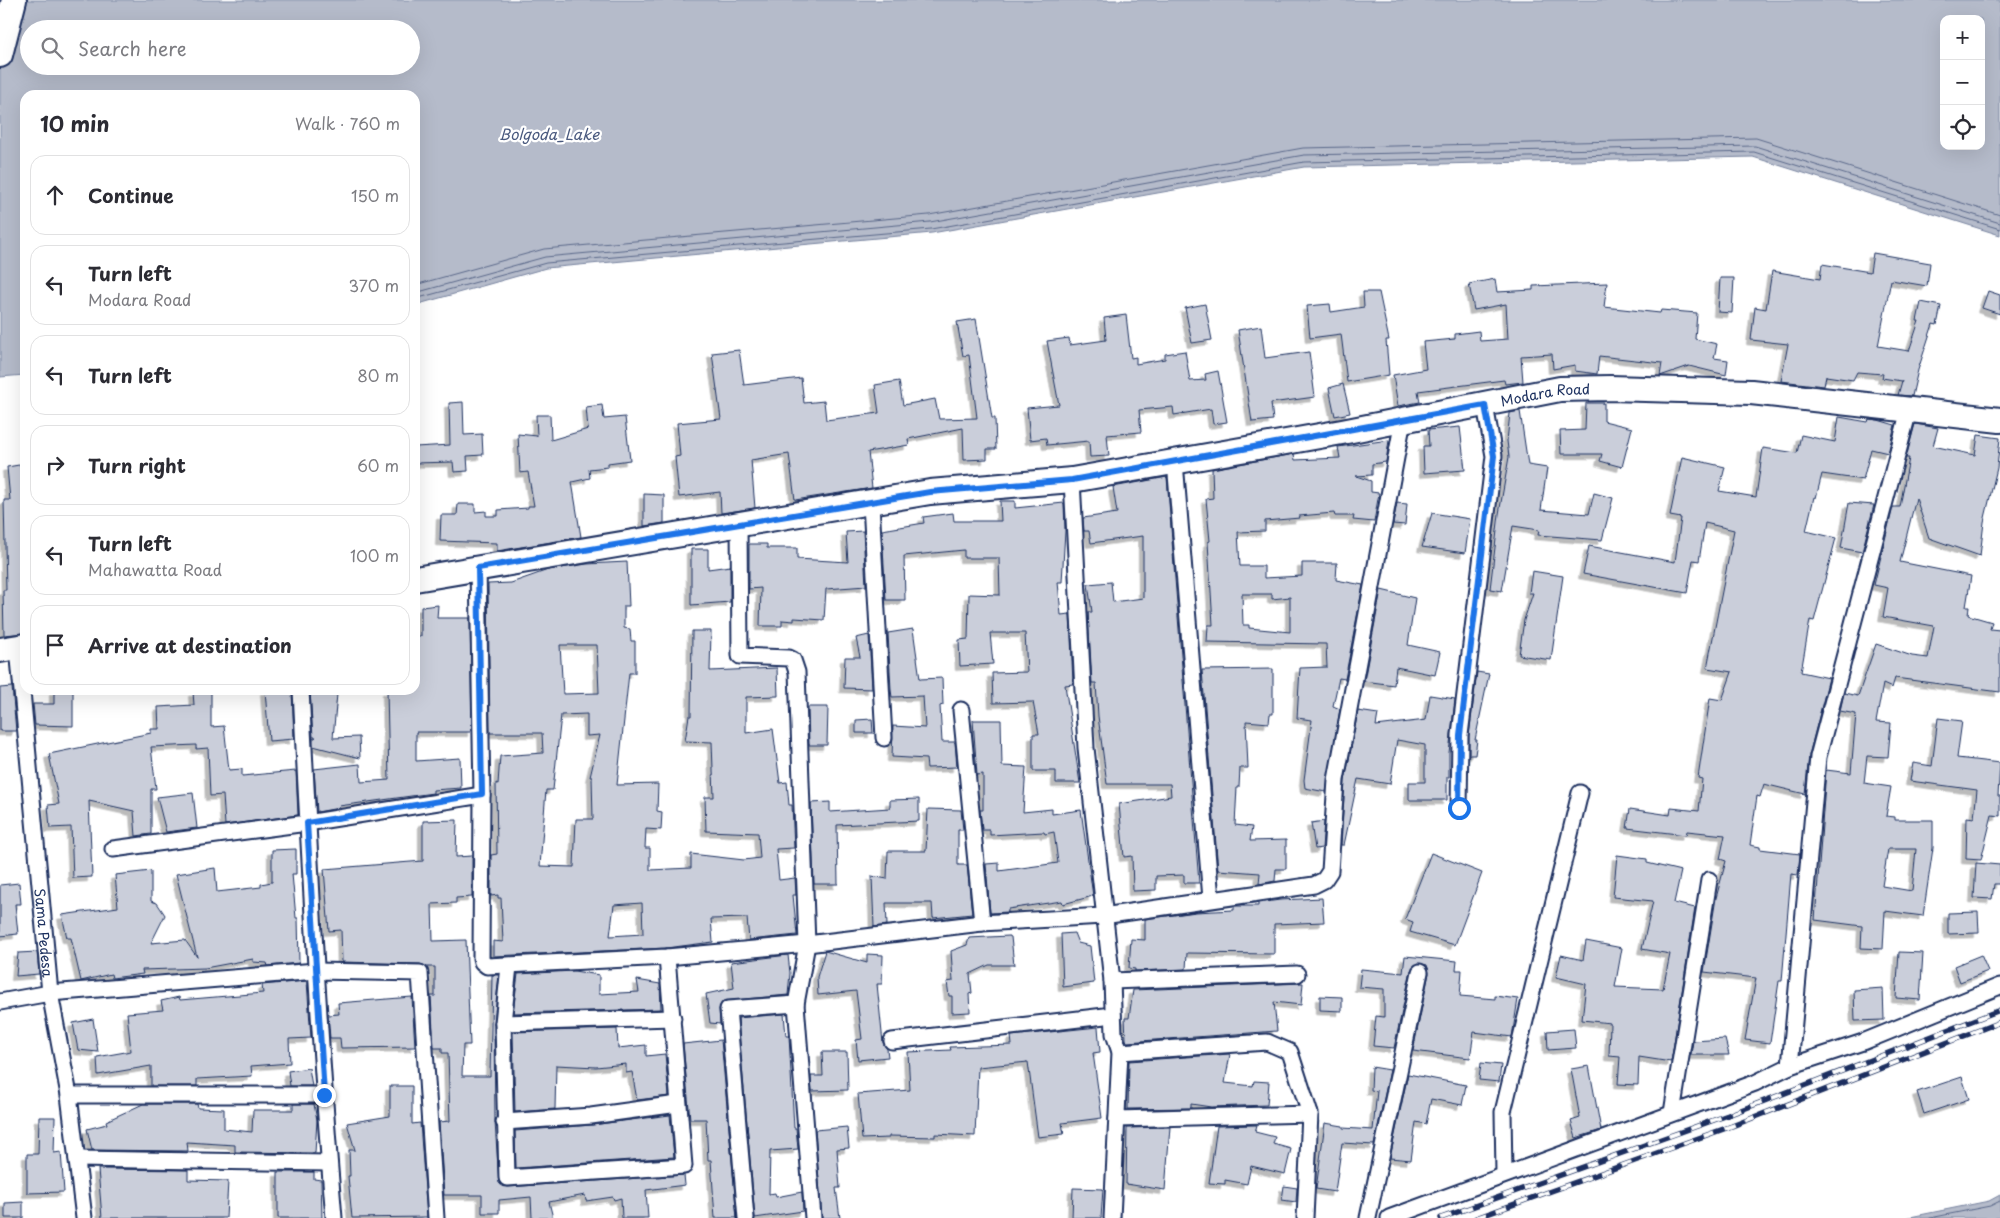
<!DOCTYPE html>
<meta charset="utf-8">
<style>
:root{--surface:#fff;--page:#f7f7f7;--text:#2b2b33;--muted:#7c7c81;--line:#e1e1e2}
body{margin:0;font-family:"Playpen Sans",sans-serif;background:var(--page);color:var(--text)}
.controls{position:absolute;right:15px;top:15px;display:grid;overflow:hidden;border-radius:10px;box-shadow:0 5px 20px #0002}
.controls button{width:45px;height:45px;display:grid;place-items:center;padding:0;border:0;border-bottom:1px solid var(--line);background:var(--surface);color:var(--text);font:25px sans-serif}
.stop{position:absolute;width:15px;height:15px;margin:-11px;border:4px solid #1a73e8;border-radius:50%;background:#fff}
.stop.end{background:#1a73e8;border-color:#fff;box-shadow:0 1px 5px #0008}
.list{margin:0;padding:0;list-style:none}
h2{display:flex;justify-content:space-between;align-items:center;height:65px;margin:0;padding:0 20px;font-size:21px}
h2 small{font-size:16px;font-weight:400;color:var(--muted)}
.list li{display:grid;grid-template-columns:32px 1fr auto;gap:15px;align-items:center;box-sizing:border-box;height:80px;margin:0 10px 10px;padding:0 10px;border:1px solid var(--line);border-radius:15px}
.list b{display:block;font-size:19px;white-space:nowrap}
.list p{margin:0;font-size:16px;white-space:nowrap;color:var(--muted)}
.list em{font-size:16px;font-style:normal;color:var(--muted)}
.icon{flex:none;width:28px;height:28px;fill:none;stroke:currentColor;stroke-width:2;stroke-linecap:round;stroke-linejoin:round}
.map{position:relative;flex:none;width:2000px;height:1218px;overflow:hidden}
.search{position:absolute;background:var(--surface);box-shadow:0 5px 20px #0002;left:20px;top:20px;width:400px;height:55px;display:flex;align-items:center;gap:12px;box-sizing:border-box;padding:0 18px;border-radius:28px;color:var(--muted);font-size:19px}
.panel{position:absolute;background:var(--surface);box-shadow:0 5px 20px #0002;left:20px;top:90px;width:400px;height:605px;border-radius:15px}
.map>svg:first-child{display:block}
</style>
<div class="map">
<svg width="2000" height="1218" viewBox="0 0 2000 1218">
<defs>
<filter id="shadow"><feDropShadow dx="-4.5" dy="4.5" stdDeviation="0" flood-color="#0004"/></filter>
</defs>
<rect width="100%" height="100%" fill="#fff"/>
<filter id="ink" filterUnits="userSpaceOnUse"><feTurbulence type="fractalNoise" baseFrequency=".02" numOctaves="2"/><feDisplacementMap in="SourceGraphic" scale="10" xChannelSelector="R" yChannelSelector="G"/><feConvolveMatrix kernelMatrix="1 2 1 2 8 2 1 2 1" color-interpolation-filters="sRGB"/></filter>
<g filter="url(#ink)">
<path fill="#b5bbca" stroke="#77839f" fill-rule="evenodd" d="M0,0h2000v235l-247,-78 -449,10 -372,66 -386,35 -131,37v-210h-390v280l-25,2zM1944,19h37v127h-37zM29,29h382v37h-382z
M2000,1195v23h-95l84,-17z"/>
<g fill="none" stroke-linecap="round" stroke-linejoin="round">
<path stroke="#596789" stroke-width="1" d="M415,285l129,-36 385,-34 374,-67 453,-10 244,77
M415,293l130,-36 385,-35 374,-67 451,-9 245,77
M415,299l131,-36 385,-34 373,-67 450,-10 246,77
M1930,1218l60,-12 10,-5"/>
</g>
<path fill="#caceda" stroke="#1b2f5e" fill-rule="evenodd" filter="url(#shadow)" d="M1873,253l57,10 -3,23 -36,-6 -13,66 31,5 10,-30h-2l4,-19 20,4 -4,19 -4,-1 -15,46 -6,26 -14,-1 4,-14 -20,-3 1,-4 -26,-2 -4,8 -27,-4 -2,10 -43,-5 7,-37 -37,-4 4,-33 11,2 6,-38 48,8 2,-15 48,8z
M1720,278h14l-2,35 -14,-1z
M1495,279l2,13 36,-2v-4l74,-3 -3,24 56,6 1,-3 36,3 -2,26 22,5 -3,14 14,2 -2,15 -37,-9 -29,10 2,-13 -63,-7 -2,18 -22,-3v-6l-22,4 -1,-15 -31,2 2,26 -18,2 -1,-4 -86,11 2,11 -22,4 -5,-31 33,-6 -3,-27 32,-3v-5l24,-3 1,10 28,-2 -2,-35 -32,6 -5,-26z
M1988,291l12,4v19l-18,-6z
M1363,292h16l10,48h-3l3,35 -42,7 -6,-48 -31,4 -3,-32 23,-2 1,8 33,-5z
M1205,304l7,36 -20,3 -7,-35z
M1126,315l5,43 5,-1v7l29,-5v-5l20,-3 5,30 16,-1 -1,-6 13,-3 9,51 -14,2 -2,-15 -37,6 -1,-8 -34,3 2,22 -34,3 2,21 -19,1 -1,-16 -42,4 -1,-7 -16,2 -3,-32 32,-3 -12,-64 22,-3 1,7 36,-5 -2,-22z
M976,319l16,99h3l1,31h-9v10l-23,1 -1,-32 -55,11 1,6 -41,7 4,36 -77,12 -6,-46 -38,6 4,48 -34,5 -1,-21 -41,5 -4,-40 5,-1 -3,-33 44,-4 -9,-66 27,-3 5,35 57,-7 3,25 20,-2 2,19 53,-7 -4,-28 24,-4 4,24 32,-6 4,20 38,-1 -8,-63 -6,1 -6,-34z
M1261,326l4,32 44,-6 6,45 -44,6 2,17 -21,2 -14,-92z
M1343,384l7,29 -15,3 -6,-28z
M463,402l1,33 18,-1 1,21 -16,1 1,15 -14,1 -1,-10 -38,1v-16l35,-2 -1,-42z
M1586,403h18v18l28,7 -10,39 -22,-6 2,-7h-41l-1,-23 25,-1z
M602,405l2,14 21,-2 5,43 -22,3v4l-19,2 1,9 -18,4 9,55 -84,14v-8l-57,-2 1,-26h16l1,-11h17v8l11,-1v5h12v-6l30,-2v-2h6l-6,-34 -8,1 -2,-39 19,2 -1,-21h14l1,25 37,-11 -2,-22z
M1520,411l8,54 19,3 -6,42 48,4 5,-21 19,5 -11,42 -64,-5 1,-5 -26,-4 -11,65 -12,-2 9,-75 10,-57 -2,-16 3,-28z
M1839,417l29,5 1,-3 9,1 17,5 -7,28 -17,-4 -8,31 -41,-6 -6,24 -2,-1 -8,34 30,7 -22,83 -4,-1 -9,52 28,6 -20,77 -4,39 -41,-10 -4,13 -3,-1 -7,49 10,2v2l40,5 -2,21 -7,-1 -9,107h-3l-9,62 -25,-3 11,-62 -52,-6 12,-74 10,-37 -6,-2 5,-24 -38,-4 -1,4 -59,-7 3,-19 40,6 1,-7 28,3 3,-32 -4,-1 12,-80 12,2 10,-28 -25,-4 27,-138 -29,-7 -6,38 -6,-1 -6,33 -104,-19 6,-28 86,16 6,-44 -11,-2 12,-59 43,10 -6,24 37,6 7,-49 34,5 4,-18 34,7z
M1915,424l23,4 -5,18 42,9 3,-20 22,3 -3,30 -13,54 -4,34 -51,-18 -13,-40 -16,64 71,14 -5,31h3l-1,8 24,7 -2,7 10,1v62l-105,-14 -3,10 -9,-4 -7,38 15,1 -3,34 -21,-1 -3,27 27,4 -5,29 9,1v3h38v28l-10,68 -38,-5 -2,38 -22,-1 1,-22 -47,-6 11,-150 25,3 5,-59 -16,-3 4,-18 14,3 18,-52 36,12 16,2 6,-32 -51,-9 5,-29 -14,-3 19,-78h7l9,-49h-3zM1888,849h28l-4,42 -30,-5z
M1460,427l5,43 -41,3 -1,-27h6l-1,-16z
M1389,440l-3,22 -14,2v11l-16,1 15,5v11l8,1 -5,29 -21,-2 1,-4h-19l-1,-3 -35,3 1,2 -35,3v10l-27,1 2,34h24v12l38,-2v-13h35l-1,17 27,5 -18,94 -6,-1 -6,28 7,3 -14,83 -21,-4 -1,-8 8,-60 -15,-2 3,-50 27,-1 -1,-23 -119,-2 1,-17h5l-5,-83 2,-1 -4,-42 7,-1 -1,-29 82,-15 1,6 45,-2 -2,-11zM1242,594h30v5l18,-2v35l-41,-4v-3h-6z
M25,464v169l-21,2 -1,-45h3l-2,-90h6l-3,-33z
M1167,477l32,406h-15v-8l-28,1v14l-23,1 -1,-35 -8,1 -5,-53 52,-8 -1,-12h-63l-9,-68 -2,-33h-4l-4,-71h4l-4,-28 23,-2 2,20 30,-4v-62l-52,7 -2,-12h-5l-1,-13 34,-5 -4,-26z
M644,494l20,1v28l-20,3z
M1000,501h15v7l49,-5 1,28 -3,51h-4l3,33 9,-1 3,70 -8,1 15,98h-24v-12h-23v-37h6l-6,-32 -40,1 -1,-30 35,-1 -2,-39h-35l3,31 -33,2 -1,-26 9,-1 1,-45 31,1 -1,-37h-35v-8l-60,6 1,44h-19l-4,-70 42,-7 -1,-6 30,-4 1,8h47z
M1397,503l10,1 -2,21 -12,-1z
M1849,503l25,2 -12,47 -21,-4z
M1432,513l38,6 -5,34 -43,-6z
M863,531l3,55 -40,3 -2,31 -30,-2v3l-12,-1v6h-22l1,-38 -12,1v-45h18v4h30v11l51,3 -2,-30z
M691,549h17v20l22,-3v36l-39,3z
M627,562l2,44h-5v22l6,1 1,12h4v32h-6l-12,112 41,-1 -1,27 5,1 -1,18 -15,-1 -1,19h5v22l41,-2v-14l53,6 16,-2 -2,-25 -52,-2 -1,-34h9l-2,-55 -27,-1 4,-25h2l1,-85h19l-1,40 67,-3 1,28 -32,1v36l27,-4 7,54 7,-1 2,23h3l2,43 -18,1 3,31 16,-2 1,17h-3l4,40 -48,5 -2,-22 -36,1 2,23 -47,6 -173,8v-15l10,1 -2,-44h-3v-3l-7,1v-41l6,-1 -1,-71 2,1 2,-28 43,-3 -1,-20h-52l-2,-149 23,-1 37,-13 39,-6zM560,645h37l2,48 -36,1zM587,714v22l13,-1 -10,42h2l1,42h-17l-2,48 -34,-1 6,-76h7l8,-75zM642,903l1,31 -33,2 4,-31z
M1532,571l31,5 -12,84 -32,-5 5,-35 9,-27h-4z
M1381,590l34,8 -7,47 32,7 -5,23 -39,-8 -2,18 -30,-4z
M438,605l-1,13h33l2,114h-56v29l44,-3 1,30 -28,2v3l-94,13v2l-22,4 -3,-43 46,-5 1,18 28,-2 -2,-90h28v-54h6v-29z
M913,629l7,50 22,-1 1,27 -3,1 2,36h13l2,25 -30,1 -1,-9 -34,-2 1,-31 32,2 -2,-32 -31,1 -1,-7 -3,-57z
M869,635l3,54 -28,-1 1,-31h15l-4,-19z
M1273,669v45h-3l-1,9 -23,-2 2,47h-8l-1,19h-2l-2,38 17,2 -2,14 36,-1v29h-10l-1,12 -16,3 1,-11 -42,-3 -16,-200z
M1477,672l12,2 -14,66h2l-2,15h-6v-19z
M12,687l4,44h-16v-43z
M54,690h19v36l-38,-1 -2,-21h21z
M265,690h27l2,49 -25,2z
M310,691l27,3 -4,44 26,-1 1,21 -47,-12v-7l3,-2h-3z
M193,692h18v35l13,-1 5,44 13,-1v7l54,-5 2,44 -73,10 -2,-30 -13,1 -2,-48 -12,1v-4l-45,2 5,42h-5v45l-15,2 -2,-25 -45,-10 3,76 -19,1 -2,-51 -21,1 -2,-23 11,-1 -10,-50 102,-21v-4h8l-1,-22 36,-2z
M1430,695l25,4 -6,54v24h-2v23h-38v-18h16v-37l-28,-5 -7,44 -32,-5 -14,66h-3l4,-64 13,-70 20,3 -2,12 50,-6z
M808,707h20l-1,38h-18z
M1938,718l24,3 -5,37 43,5 -2,33h2v20l-8,-1 -11,45 -15,-1 1,-42 7,1 3,-28 -67,-9 3,-18 19,3z
M872,719l1,14h-17v-13z
M973,720h28l1,46 24,1 -3,45 29,-3v5l29,-4 12,86 -30,8 -1,-3 -54,8v3l-18,1 -4,-49 13,-1v8l59,-8 -4,-31 -9,2 -1,-2 -54,3v-5h-8l-2,-20h3v-36l-6,1z
M193,793l4,35 -31,4 -9,-35z
M919,799v22l-82,4 1,59h-24l-3,-81 19,-1v10l60,-4v-8z
M928,809l33,1 2,20h-5v35h9l5,49 -39,4 -1,-15h-46l1,22 -13,2 -2,-51 15,3 1,-28h38z
M457,820l-1,37 16,-1v41l-16,1v5l-24,1 1,37 33,-1 4,105h-7l-1,31h28l2,-101h7l-5,48 1,99 4,61 9,4 176,-12 1,10 -39,5 2,28h-26l-1,-20 -7,2 -1,-3 -27,4 -1,-6 -36,7 4,16h-21l-1,-21 -32,3v13h-17v-18h-38l-5,-73 11,-1 -2,-68h-6v-5h-8l-3,-52h4v-29h-8l-7,-3 -78,-2 -1,-32 -12,1 -5,-62 99,-8v-40z
M1324,821l-2,27 -7,1 -4,-26z
M296,849v25h-4l4,44h2l1,45 -31,3 -1,-3 -14,-1v-3l-48,9 -63,2 1,4 -31,4 -1,-4 -30,7 -10,-43h-4l-5,-23 56,-8 -3,-32 36,-4v30l6,2 8,12 -14,28 34,-3 12,17 -21,-83 39,-6 2,24 44,-5v-3l11,-2v-32z
M1431,853l51,20 -27,72 -45,-13 3,-10 -8,-3z
M1617,855l30,4v4l34,8 -7,32 21,5 -24,154 -32,-5 -1,28 -20,-1 2,-27 -11,-1 1,-33 -28,-3 4,-36 -30,-7 5,-22 22,5 3,-19 36,7 -7,39 48,2 7,-35 -28,-5 11,-48 -40,-4z
M1976,863l24,2v19h-6l-2,15 -18,-1z
M19,883l2,21h-6l3,30 -18,2v-51z
M1322,898l2,24 -50,2v30l-87,-1 -1,16 -51,2v-2l-6,-1 2,-29 14,1v-21l51,-7 38,-2v-4h24v-3l22,-3z
M1978,912l1,21 -31,1v-21z
M1074,933l4,10 12,3 4,37 -31,4 -2,-53z
M1009,936l2,1 3,28h-25l-19,9 2,19 -3,1 1,18 -18,1v-17h-3l-2,-14 6,-1 -2,-30 16,-6 2,-7z
M825,951l42,12v-9l16,1 -1,29h-5l6,59 4,6 1,8 -30,3 -2,-20 6,-1 -6,-48 -38,4 -1,-18z
M37,952l2,22 -23,2 2,-23z
M1899,952l24,1 -3,47 -24,-2z
M788,955l2,18 -2,22 -65,6 -4,8 1,15 -10,-1 -4,-29 28,-6 -3,-26z
M1981,955l7,16 -28,11 -6,-16z
M1405,956l52,5 -1,9h6l-2,26 35,3v-3l23,3 -6,38 -38,-5 -4,26 -57,-7 16,-78 -2,-8 -9,-2 -7,7 -17,78 -21,-2 3,-30 8,1v-28l-25,-2 2,-18 42,4z
M574,971l25,4v19l40,-2 -2,-12 23,4 1,25 -148,4 5,-39z
M307,981l4,57 -22,1 1,24 -39,3 1,10 -55,3v7h-46v-20l-53,9 -1,-18 34,-6 -4,-38 36,-3 -2,-9 18,-4 1,3 83,-7 -1,-8z
M1303,983l-2,22 -27,-3 3,29 -150,11 -1,-3 -1,-21h4l4,-28z
M1883,988l1,32 -29,1 -1,-31z
M1320,996l22,1v14l-22,-1z
M412,997l3,50 -74,1 -1,-10h-10l-2,-23 11,-1 -1,-11z
M784,1014l2,22h3l5,92h2l2,21 -28,2 -1,43 6,-1 1,4 26,-5 1,19 -48,7 -17,-200z
M93,1019l5,33 -20,-2 -5,-27z
M1098,1027l2,25 -7,1 9,65 -40,5 2,11 -26,3 -10,-75 -50,5 -3,69 -40,-2v3l-46,-1v2l-27,1 -4,-45 52,-4 -2,-38 43,-2 -1,-3 62,-2 -1,-9z
M617,1029l1,19 28,-3v11l19,-2 4,42 -32,4 -5,-28 -6,1v-9l-30,3 -40,-2 -1,44 -40,3 -2,-80z
M1574,1029l2,19 -28,2 -1,-19z
M1725,1039l4,16h-38l2,-14z
M721,1040l16,178h-22l-4,-58h-3l-2,-41h-16l-7,-75z
M822,1052h25l1,38 -36,1 -1,-15h12z
M1230,1054l-5,29 28,3 1,-5 15,1 -2,23 -56,2 -20,-3v4l-63,1 1,-48z
M1481,1063l20,2 -2,17 -20,-2z
M1589,1066l12,64 -25,8 -5,-17 9,-3 -9,-49z
M1372,1067l18,3 -16,75 -32,-2 -7,49 -19,-3 9,-66 18,3v2l30,2 4,-39 -6,-1z
M309,1068l3,18h-22l-2,-15z
M1408,1074l58,11 -4,20 -31,-6 -5,25 -10,-2 -5,38 -21,-2z
M1962,1077l7,22 -45,15 -7,-22z
M390,1086h22v38l8,-1 7,94 -75,1 -4,-42h2l-1,-26h6l-8,-27 43,-7z
M143,1104h54l1,4 26,1v20l28,3 1,-22h40v-6h21l3,16 -2,33 -80,-1v-7l-48,-3 1,9 -96,-1 -5,-21 20,-5 -1,-3z
M670,1115l4,42 -158,11 -1,-37 77,-6z
M39,1117h16l-1,36 7,-1 3,40 -37,1v-39h11z
M1257,1125l-2,7 20,5 -2,7 18,5 -6,25 -34,-8 -4,18 -22,-4v4l-16,-1 8,-57z
M847,1127l2,21 -12,1 3,39h-4l4,30h-18l-7,-88z
M1170,1127l-5,63 -39,-6 1,-56z
M98,1169l90,1v10l40,1 -2,37h-124z
M278,1172h36v7l7,1 1,38h-44z
M1284,1186l13,2 -1,14 -14,-2z
M1073,1188l30,1 -2,29h-29z
M23,1202v16h-18v-15z"/>
<g fill="none" stroke-linecap="round" stroke-linejoin="round">
<defs>
<g id="minor">
<path d="M1175,462l36,437"/>
<path d="M1072,480l14,268 26,233 2,53 6,18 -8,166"/>
<path d="M871,503l13,235"/>
<path d="M739,524l1,132 49,2 4,2 4,12 10,272 -11,60 17,214"/>
<path d="M478,567l4,228 -1,163 1,4 5,4 180,-9 140,-13 175,-21 121,-7 211,-31 10,-5 6,-9 6,-91 67,-360"/>
<path id="s1" d="M18,648l32,345 19,102 15,123"/>
<path d="M301,690c9,176 18,352 33,528"/>
<path d="M961,710l21,213"/>
<path d="M1459,809l1,-74 34,-279 -9,-51"/>
<path d="M113,849l194,-26 175,-28"/>
<path d="M509,966l-6,57 4,155 177,-12 -17,-209"/>
<path d="M1112,981l185,-7"/>
<path d="M0,1002l50,-9 266,-22 104,2 16,245"/>
<path d="M503,1023l170,-5"/>
<path d="M892,1041l221,-26"/>
<path d="M1120,1052l147,-10 23,10 20,62 -5,104"/>
<path d="M1790,1066l28,-309 91,-347"/>
<path d="M69,1095h255"/>
<path d="M1672,1113l37,-233"/>
<path d="M1117,1119l193,-5"/>
<path d="M504,1122l87,-6 87,-12"/>
<path d="M77,1159l252,4"/>
<path d="M1504,1174l-1,-62 77,-319"/>
<path d="M746,1218l-18,-209 68,-5"/>
<path d="M1368,1218l52,-246"/>
<path d="M1389,1218l366,-135 35,-17 73,-24 137,-56"/>
</g>
<g id="primary">
<path d="M0,55l14,-55"/>
<path id="s2" d="M415,579l515,-87 142,-12 270,-48 218,-43 50,-1 141,4 249,28"/>
<path d="M0,650l25,-4"/>
</g>
</defs>
<use href="#minor" stroke="#1b2f5e" stroke-width="19"/>
<use href="#primary" stroke="#1b2f5e" stroke-width="28"/>
<use href="#minor" stroke="#fff" stroke-width="15"/>
<use href="#primary" stroke="#fff" stroke-width="24"/>
<defs>
<path id="rail" d="M1441,1218l287,-103 272,-105
M1476,1218l256,-92 268,-104"/>
</defs>
<use href="#rail" stroke="#1b2f5e" stroke-width="5.5"/>
<use href="#rail" stroke="#fff" stroke-width="4" stroke-dasharray="11" stroke-linecap="butt"/>
</g>
</g>
<g fill="none" stroke-linecap="round" stroke-linejoin="round" filter="url(#ink)">
<path stroke="#1a73e8" stroke-width="6" d="M324,1095l-17,-272 175,-29 -4,-226 452,-76 142,-12 413,-75 9,51 -34,279 -1,73"/>
</g>
<g text-anchor="middle" dominant-baseline="central" stroke-width="4.5" stroke-linejoin="round" paint-order="stroke">
<g font-size="14" fill="#1b2f5e" stroke="#fff">
<text stroke="none"><textPath href="#s2" startOffset="1146">Modara Road</textPath></text>
<text stroke="none"><textPath href="#s1" startOffset="286">Sama Pedesa</textPath></text>
</g>
<g font-size="15" font-style="italic" fill="#49597e" stroke="#fff">
<text x="549" y="133">Bolgoda_Lake</text>
</g>
</g>
</svg>
<div class="controls">
<button>+</button>
<button>−</button>
<button><svg class="icon" aria-label="locate" viewBox="0 0 24 24"><circle cx="12" cy="12" r="6"/><path d="M12 2v4M12 18v4M2 12h4M18 12h4"/></svg></button>
</div>
<div class="stop" style="left:1459px;top:808px"></div>
<div class="stop end" style="left:324px;top:1095px"></div>
<div class="search"><svg class="icon" aria-label="search" viewBox="0 0 24 24"><circle cx="10" cy="10" r="6"/><path d="M15 15l6 6"/></svg>Search here</div>
<section class="panel">
<h2>10 min<small>Walk · 760 m</small></h2>
<ul class="list">
<li><svg class="icon" aria-label="ahead" viewBox="0 0 24 24"><path d="M12 20V5M6 11l6-6 6 6"/></svg><div><b>Continue</b></div><em>150 m</em></li>
<li><svg class="icon" aria-label="left" viewBox="0 0 24 24"><path d="M17 20v-9H6M10 6l-5 5 5 5"/></svg><div><b>Turn left</b><p>Modara Road</p></div><em>370 m</em></li>
<li><svg class="icon" aria-label="left" viewBox="0 0 24 24"><path d="M17 20v-9H6M10 6l-5 5 5 5"/></svg><div><b>Turn left</b></div><em>80 m</em></li>
<li><svg class="icon" aria-label="right" viewBox="0 0 24 24"><path d="M7 20v-9h11M14 6l5 5-5 5"/></svg><div><b>Turn right</b></div><em>60 m</em></li>
<li><svg class="icon" aria-label="left" viewBox="0 0 24 24"><path d="M17 20v-9H6M10 6l-5 5 5 5"/></svg><div><b>Turn left</b><p>Mahawatta Road</p></div><em>100 m</em></li>
<li><svg class="icon" aria-label="arrive" viewBox="0 0 24 24"><path d="M6 21V4h12l-3 4 3 4H6"/></svg><div><b>Arrive at destination</b></div></li>
</ul>
</section>
</div>
